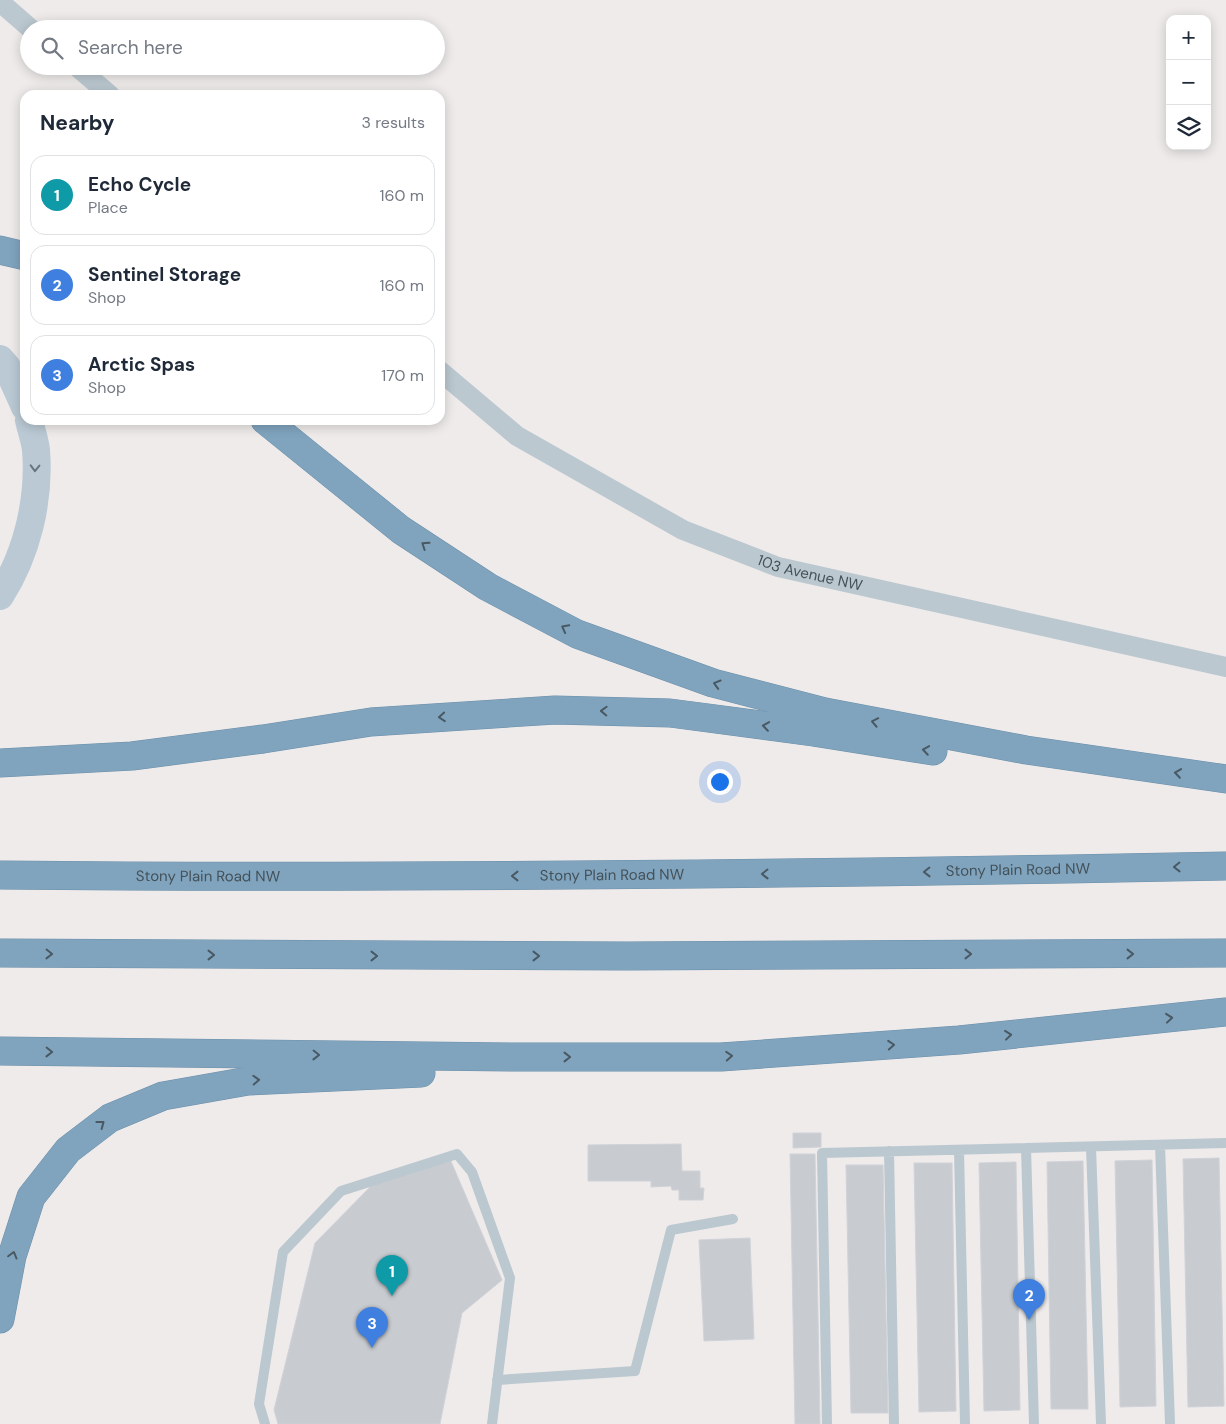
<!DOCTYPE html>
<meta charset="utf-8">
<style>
:root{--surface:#fff;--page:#f6f6f7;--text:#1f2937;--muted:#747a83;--line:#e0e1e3;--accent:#1182e3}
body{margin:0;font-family:"DM Sans",sans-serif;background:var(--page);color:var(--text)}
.controls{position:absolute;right:15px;top:15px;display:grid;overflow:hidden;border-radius:10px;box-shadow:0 2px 12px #0003}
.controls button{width:45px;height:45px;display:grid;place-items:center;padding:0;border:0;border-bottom:1px solid var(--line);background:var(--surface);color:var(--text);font:25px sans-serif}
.you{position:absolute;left:719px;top:781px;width:18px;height:18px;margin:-12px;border:4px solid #fff;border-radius:50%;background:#1a73e8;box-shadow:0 0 0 8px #1a73e833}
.badge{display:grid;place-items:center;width:32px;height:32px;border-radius:50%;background:var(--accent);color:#fff;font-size:16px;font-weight:700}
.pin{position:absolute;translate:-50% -41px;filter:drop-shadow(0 1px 2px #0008)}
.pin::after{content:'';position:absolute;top:26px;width:18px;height:15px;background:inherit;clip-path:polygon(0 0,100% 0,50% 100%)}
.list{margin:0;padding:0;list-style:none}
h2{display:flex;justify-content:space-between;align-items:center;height:65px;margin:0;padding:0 20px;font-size:21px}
h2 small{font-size:16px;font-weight:400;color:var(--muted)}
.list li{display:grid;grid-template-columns:32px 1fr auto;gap:15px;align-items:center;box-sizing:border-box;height:80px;margin:0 10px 10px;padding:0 10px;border:1px solid var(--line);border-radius:15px}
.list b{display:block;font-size:19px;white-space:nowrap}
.list p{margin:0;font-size:16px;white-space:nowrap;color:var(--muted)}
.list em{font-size:16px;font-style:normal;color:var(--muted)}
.icon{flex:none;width:28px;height:28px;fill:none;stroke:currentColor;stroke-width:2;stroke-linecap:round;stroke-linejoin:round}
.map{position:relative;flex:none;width:1226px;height:1424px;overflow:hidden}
.search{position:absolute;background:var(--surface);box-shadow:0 2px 12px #0003;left:20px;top:20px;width:425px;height:55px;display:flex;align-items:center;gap:12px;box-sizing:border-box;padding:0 18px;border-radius:28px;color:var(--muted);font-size:19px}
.panel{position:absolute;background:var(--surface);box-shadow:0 2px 12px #0003;left:20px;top:90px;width:425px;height:335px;border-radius:15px}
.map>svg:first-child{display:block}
</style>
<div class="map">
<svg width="1226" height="1424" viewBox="0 0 1226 1424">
<rect width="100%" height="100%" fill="#efebeb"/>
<path fill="#c8ccd1" stroke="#cfd2d8" d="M793,1133h28v14l-28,1z
M681,1144l1,27h18v17h4l-1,12h-24v-10h-7l-1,-4 -20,1v-6h-63v-36z
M790,1154h25l5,270h-25z
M1219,1158l5,248 -36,1 -5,-248z
M450,1159l52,121 -40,33 -22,111h-162l-4,-14 41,-167 59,-60z
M1152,1160l4,246 -36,1 -5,-246z
M1083,1161l5,248h-37l-4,-247z
M1016,1162l4,248 -36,1 -5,-248z
M914,1163h38l4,248 -37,1z
M846,1165h37l5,248h-37z
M750,1238l4,101 -50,2 -5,-101z"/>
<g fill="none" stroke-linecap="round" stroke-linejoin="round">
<defs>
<g id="highway">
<path d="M0,250l25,6"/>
<path d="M265,420l136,110 87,57 89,47 136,49 112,29 201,38 200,29"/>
<path d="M0,763l132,-7 131,-17 108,-17 184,-12 115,3 143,19 120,19"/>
<path id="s2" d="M0,875c409,4 817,-1 1226,-9"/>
<path d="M0,953l627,3 599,-3"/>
<path d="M0,1051l518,6h203l238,-17 267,-28"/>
<path d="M0,1319l12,-63 19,-59 37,-47 42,-32 53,-22 85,-15 173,-8"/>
</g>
</defs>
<use href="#highway" stroke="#6b8fa9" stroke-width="29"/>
<path stroke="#bbc8cf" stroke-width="10" d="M1160,1145l10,279
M1091,1147l10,277
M1026,1148l8,276
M959,1150l6,274
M889,1151l5,273
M497,1380l138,-9 36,-141 62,-11
M265,1424l-6,-20 24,-152 58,-61 116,-37 15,18 38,106 -18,146
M827,1424l-5,-271 404,-10"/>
<g stroke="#bbc8cf" stroke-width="20">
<path d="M0,2l31,27"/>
<path d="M76,66l34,29"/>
<path id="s1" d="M440,371l77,65 166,94 95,37 448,100"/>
</g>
<path stroke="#bac9d4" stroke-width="28" d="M0,359l7,8 18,40
M0,596c27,-42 40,-96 36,-146 -1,-10 -5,-20 -7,-30"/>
<use href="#highway" stroke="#80a4be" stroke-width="28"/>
</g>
<defs><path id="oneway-chevron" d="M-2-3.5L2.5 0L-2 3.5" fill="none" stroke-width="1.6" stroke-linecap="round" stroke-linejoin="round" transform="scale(1.25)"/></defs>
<use stroke="#67757e" href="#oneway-chevron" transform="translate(35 468) rotate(91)"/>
<g stroke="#495963">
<use href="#oneway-chevron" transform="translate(425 545) rotate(-146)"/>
<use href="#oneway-chevron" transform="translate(565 628) rotate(-152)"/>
<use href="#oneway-chevron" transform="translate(717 684) rotate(-164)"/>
<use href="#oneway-chevron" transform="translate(604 711) rotate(-178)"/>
<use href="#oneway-chevron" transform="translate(442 717) rotate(176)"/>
<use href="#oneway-chevron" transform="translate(875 722) rotate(-169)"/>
<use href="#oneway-chevron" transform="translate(766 726) rotate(-172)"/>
<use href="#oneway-chevron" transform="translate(926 750) rotate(-171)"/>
<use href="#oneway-chevron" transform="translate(1178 773) rotate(-172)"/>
<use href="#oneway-chevron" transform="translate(1177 867) rotate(179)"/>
<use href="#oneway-chevron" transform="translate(927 872) rotate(179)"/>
<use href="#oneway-chevron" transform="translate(765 874) rotate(179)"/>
<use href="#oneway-chevron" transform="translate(515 876) rotate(180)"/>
<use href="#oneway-chevron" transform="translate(49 954) rotate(1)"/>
<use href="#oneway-chevron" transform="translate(968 954)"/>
<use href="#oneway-chevron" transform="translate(1130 954)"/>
<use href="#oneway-chevron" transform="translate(211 955)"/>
<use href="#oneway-chevron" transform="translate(374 956)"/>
<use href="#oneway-chevron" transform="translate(536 956)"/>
<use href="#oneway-chevron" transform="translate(1169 1018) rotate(-6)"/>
<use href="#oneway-chevron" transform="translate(1008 1035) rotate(-6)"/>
<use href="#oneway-chevron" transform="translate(891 1045) rotate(-4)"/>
<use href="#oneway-chevron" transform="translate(49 1052) rotate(1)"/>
<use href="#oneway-chevron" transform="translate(316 1055) rotate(1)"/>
<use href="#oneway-chevron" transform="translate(729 1056) rotate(-4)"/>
<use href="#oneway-chevron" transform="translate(567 1057)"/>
<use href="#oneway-chevron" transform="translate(256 1080) rotate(-3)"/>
<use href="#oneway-chevron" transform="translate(101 1124) rotate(-37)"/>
<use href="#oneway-chevron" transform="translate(13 1255) rotate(-75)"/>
</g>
<g text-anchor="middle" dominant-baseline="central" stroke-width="4" stroke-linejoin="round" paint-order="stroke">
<g font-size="15" fill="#435159" stroke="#fff">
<text stroke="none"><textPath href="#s1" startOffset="426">103 Avenue NW</textPath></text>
<text stroke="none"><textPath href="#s2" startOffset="1018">Stony Plain Road NW</textPath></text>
<text stroke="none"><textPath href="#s2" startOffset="612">Stony Plain Road NW</textPath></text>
<text stroke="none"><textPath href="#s2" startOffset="208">Stony Plain Road NW</textPath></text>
</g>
</g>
</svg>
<div class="controls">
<button>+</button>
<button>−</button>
<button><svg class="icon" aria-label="layers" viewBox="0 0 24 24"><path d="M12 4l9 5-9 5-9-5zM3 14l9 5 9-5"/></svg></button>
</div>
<div class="you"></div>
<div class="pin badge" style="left:392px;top:1296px;background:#0f9aa8">1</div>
<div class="pin badge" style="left:1029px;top:1320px;background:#3f7fe0">2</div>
<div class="pin badge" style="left:372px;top:1348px;background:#3f7fe0">3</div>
<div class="search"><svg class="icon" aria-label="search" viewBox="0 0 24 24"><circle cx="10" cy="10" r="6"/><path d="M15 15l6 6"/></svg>Search here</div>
<section class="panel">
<h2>Nearby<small>3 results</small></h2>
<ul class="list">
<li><span class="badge" style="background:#0f9aa8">1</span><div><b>Echo Cycle</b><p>Place</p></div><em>160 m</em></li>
<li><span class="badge" style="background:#3f7fe0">2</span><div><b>Sentinel Storage</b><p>Shop</p></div><em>160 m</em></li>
<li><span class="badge" style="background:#3f7fe0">3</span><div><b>Arctic Spas</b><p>Shop</p></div><em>170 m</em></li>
</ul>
</section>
</div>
